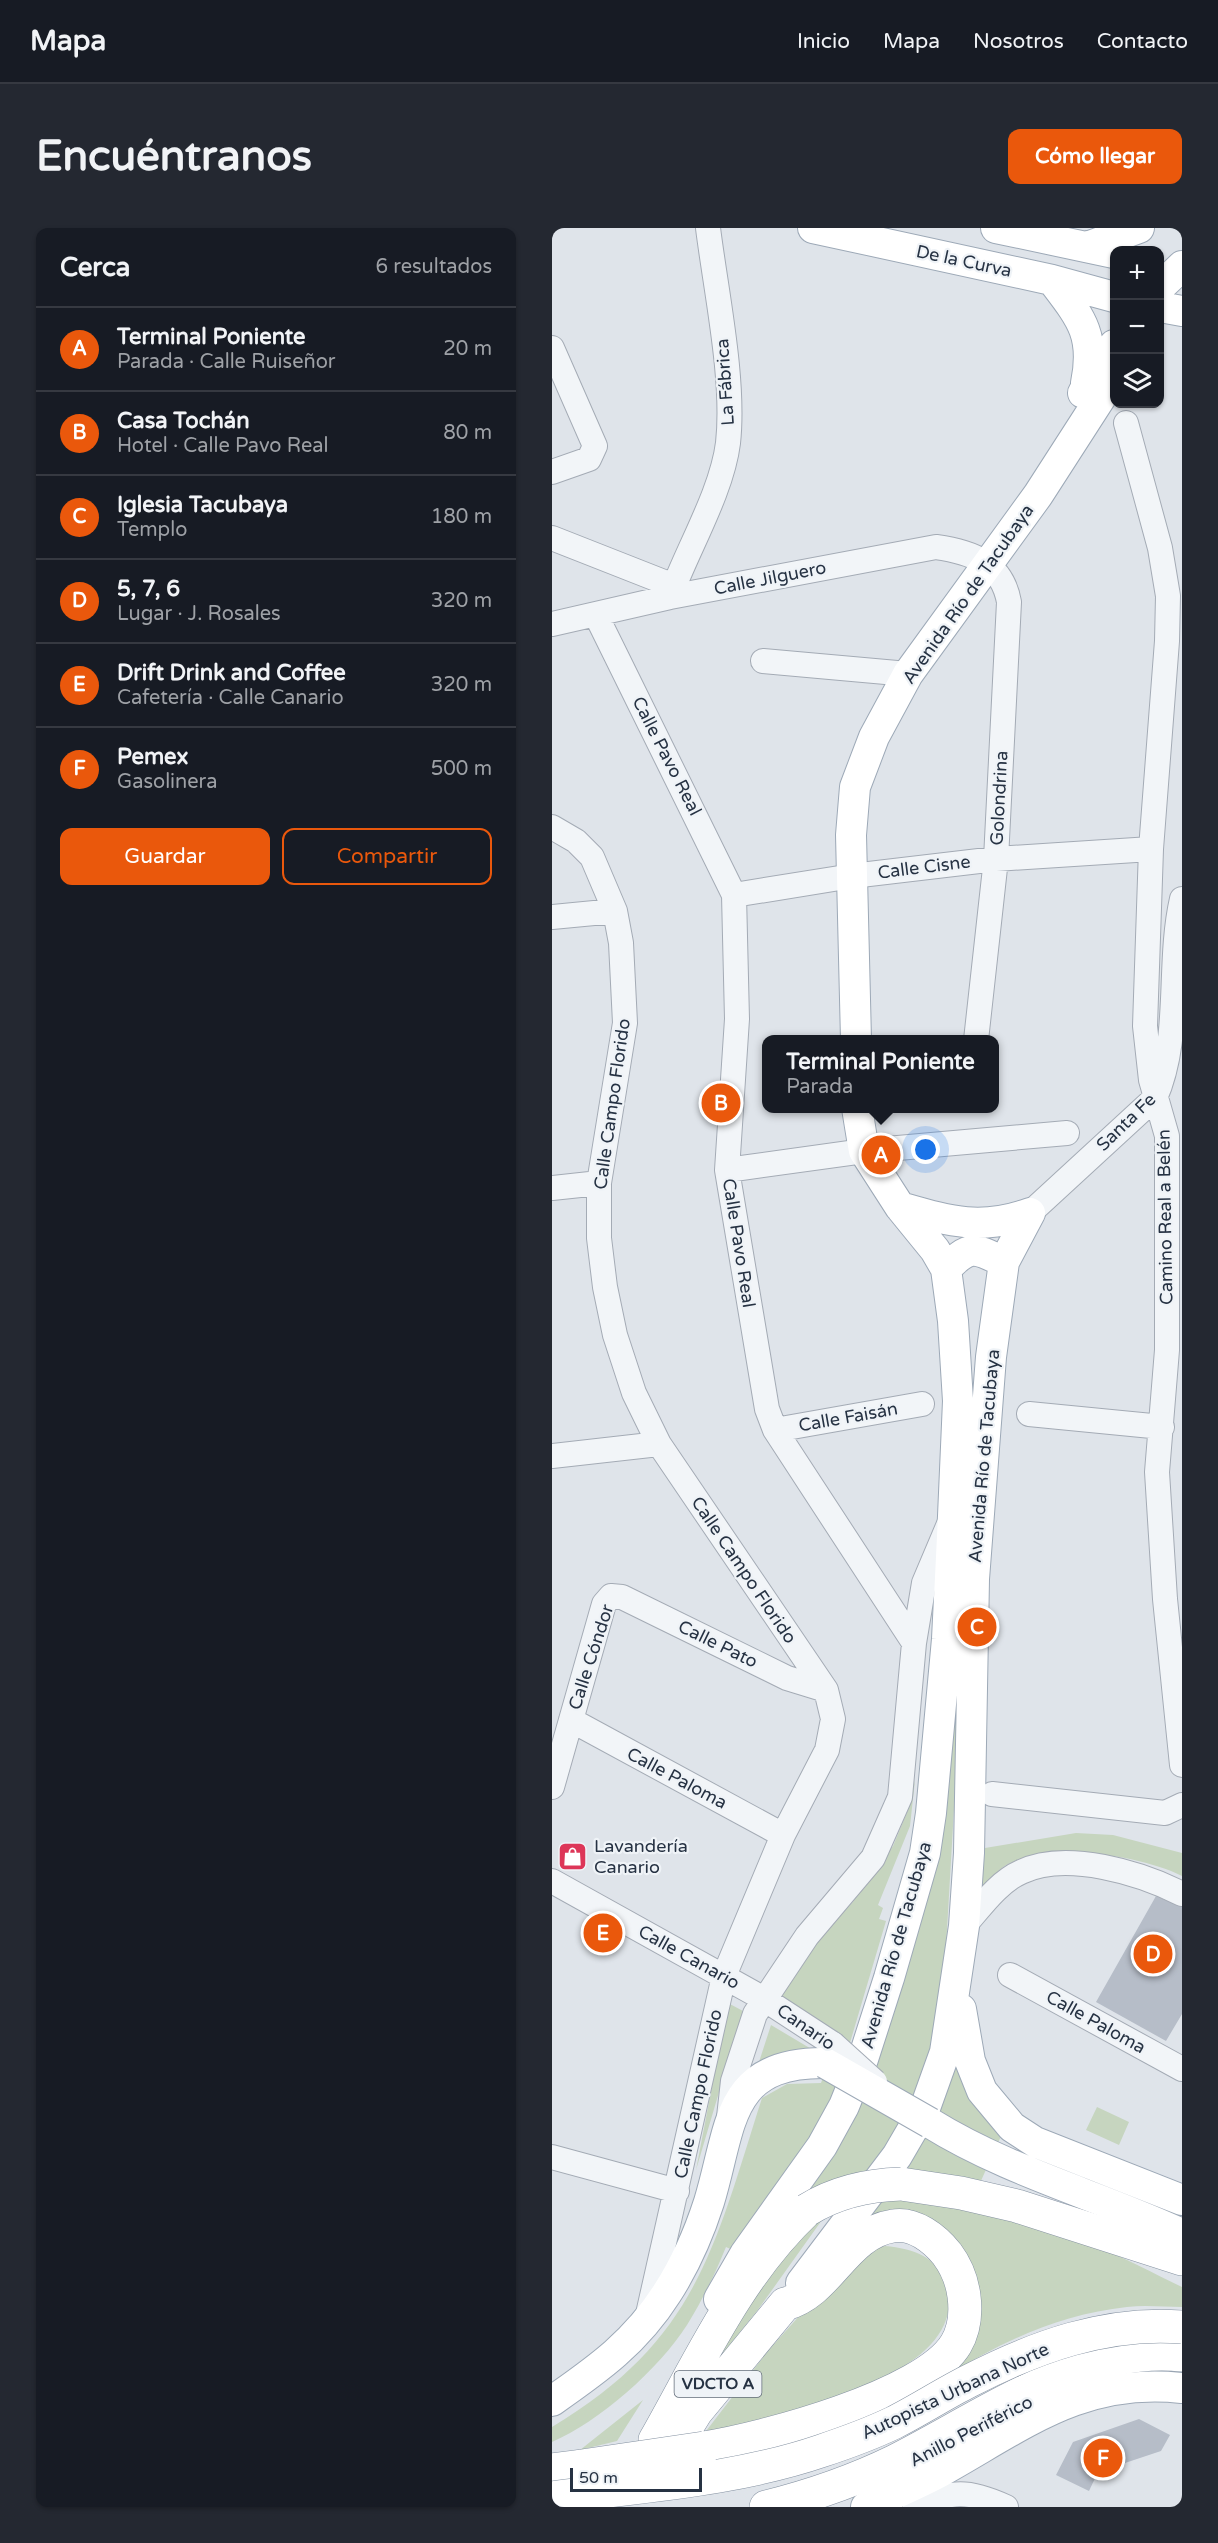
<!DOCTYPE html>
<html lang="es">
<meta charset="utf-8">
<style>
:root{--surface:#171b24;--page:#242831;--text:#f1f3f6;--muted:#9ea1a6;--line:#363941;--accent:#ea580c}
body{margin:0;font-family:"Varela Round",sans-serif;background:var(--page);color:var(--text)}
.controls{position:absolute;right:18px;top:18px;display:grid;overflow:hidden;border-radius:12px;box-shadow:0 2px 4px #0004}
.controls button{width:54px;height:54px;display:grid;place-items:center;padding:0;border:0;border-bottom:2px solid var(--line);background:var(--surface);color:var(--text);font:30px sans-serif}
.scale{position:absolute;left:18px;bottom:15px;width:132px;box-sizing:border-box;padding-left:6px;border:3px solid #263243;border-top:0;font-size:16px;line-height:21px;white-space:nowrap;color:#263243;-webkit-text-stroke:4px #eff3f7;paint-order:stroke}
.you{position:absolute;left:374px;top:922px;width:21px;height:21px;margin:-15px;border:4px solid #fff;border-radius:50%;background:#1a73e8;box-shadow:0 0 0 9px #1a73e833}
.badge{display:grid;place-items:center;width:39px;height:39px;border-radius:50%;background:var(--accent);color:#fff;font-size:20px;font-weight:700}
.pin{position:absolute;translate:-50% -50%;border:3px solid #fff;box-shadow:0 2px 6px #0006}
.popup{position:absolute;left:210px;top:807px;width:237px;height:78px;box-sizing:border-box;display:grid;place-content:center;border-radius:12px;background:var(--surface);filter:drop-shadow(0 2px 4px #0005);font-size:20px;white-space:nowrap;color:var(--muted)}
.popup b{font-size:22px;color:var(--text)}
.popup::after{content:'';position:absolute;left:50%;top:100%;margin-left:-12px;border:12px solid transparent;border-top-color:var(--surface)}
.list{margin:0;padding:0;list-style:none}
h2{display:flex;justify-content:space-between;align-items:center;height:78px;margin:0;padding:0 24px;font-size:26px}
h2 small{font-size:20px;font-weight:400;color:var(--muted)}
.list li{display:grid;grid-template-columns:39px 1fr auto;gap:18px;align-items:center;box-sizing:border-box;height:84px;padding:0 24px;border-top:2px solid var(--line)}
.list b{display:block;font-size:22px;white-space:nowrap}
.list p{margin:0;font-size:20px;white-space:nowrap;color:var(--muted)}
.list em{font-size:20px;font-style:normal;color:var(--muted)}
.actions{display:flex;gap:12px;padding:18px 24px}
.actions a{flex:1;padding:14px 0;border:2px solid var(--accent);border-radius:12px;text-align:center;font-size:21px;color:var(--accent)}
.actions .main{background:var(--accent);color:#fff}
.icon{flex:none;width:33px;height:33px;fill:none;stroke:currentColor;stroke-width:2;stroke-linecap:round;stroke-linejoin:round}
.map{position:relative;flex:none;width:630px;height:2279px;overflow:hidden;border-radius:12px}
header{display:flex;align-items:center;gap:36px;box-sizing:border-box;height:84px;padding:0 30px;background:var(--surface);border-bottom:2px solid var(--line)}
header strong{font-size:28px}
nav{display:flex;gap:33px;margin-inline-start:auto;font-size:21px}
.intro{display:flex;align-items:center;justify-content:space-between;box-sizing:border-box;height:144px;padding:0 36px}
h1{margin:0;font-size:42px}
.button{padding:15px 27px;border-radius:12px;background:var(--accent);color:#fff;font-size:21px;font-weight:700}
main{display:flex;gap:36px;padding:0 36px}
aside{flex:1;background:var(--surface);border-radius:12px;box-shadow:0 2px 4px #0004}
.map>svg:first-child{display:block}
</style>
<header>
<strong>Mapa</strong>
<nav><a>Inicio</a><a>Mapa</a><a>Nosotros</a><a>Contacto</a></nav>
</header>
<div class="intro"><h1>Encuéntranos</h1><a class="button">Cómo llegar</a></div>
<main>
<aside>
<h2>Cerca<small>6 resultados</small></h2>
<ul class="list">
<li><span class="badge">A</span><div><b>Terminal Poniente</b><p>Parada · Calle Ruiseñor</p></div><em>20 m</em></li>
<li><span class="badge">B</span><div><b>Casa Tochán</b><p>Hotel · Calle Pavo Real</p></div><em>80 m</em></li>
<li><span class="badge">C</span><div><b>Iglesia Tacubaya</b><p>Templo</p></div><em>180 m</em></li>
<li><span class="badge">D</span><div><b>5, 7, 6</b><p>Lugar · J. Rosales</p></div><em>320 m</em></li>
<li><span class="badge">E</span><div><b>Drift Drink and Coffee</b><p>Cafetería · Calle Canario</p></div><em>320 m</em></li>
<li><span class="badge">F</span><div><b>Pemex</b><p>Gasolinera</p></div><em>500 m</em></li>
</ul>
<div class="actions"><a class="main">Guardar</a><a>Compartir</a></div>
</aside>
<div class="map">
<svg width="630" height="2279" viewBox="0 0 630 2279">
<rect width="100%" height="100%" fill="#dfe4ea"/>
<path fill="#c6d5bf" d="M402,1466l4,46 -13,224 -8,70 -13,45 -27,52 -28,40 -66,28 43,-84z
M363,1552l-5,46 -32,79 5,3 -4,11 7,2 -50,169 -16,37 -83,125 -11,-5c-11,27 -24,54 -39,78 -28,44 -88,97 -135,117v-15c145,-87 162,-179 210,-329l25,-14 34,-1 17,-47 -60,-43 34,-49 40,-41 41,-57 15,-36z
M524,1605l37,2 69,18v23c-42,-21 -127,-33 -172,-13 -13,6 -20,18 -29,29l4,-44z
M176,1775l15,8 -47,159z
M219,1797l42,25c-21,-1 -36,2 -54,12z
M404,1808l46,98 -22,49 -81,-12z
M545,1879l32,15 -10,23 -33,-15z
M330,1971c70,4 148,19 213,47 30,12 58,27 87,41v20c-18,0 -37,-2 -55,0 -66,7 -125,34 -180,69l13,-124 -97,-24z
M275,1985l-70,98 -49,61 56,-99z
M333,2018c29,3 52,10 61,39 30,95 -183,134 -243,150l64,-83 42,-47 63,-56z
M91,2172l-26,41 -37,9z"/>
<path fill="#b6bdc8" d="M604,1668l26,11v107l-16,27 -70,-39z
M587,2191l31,16 -9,16 -63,21 -9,19 -33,-16 17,-33z"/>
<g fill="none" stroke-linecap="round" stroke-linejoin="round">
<defs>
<path id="minor" d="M0,120l43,98 -6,13 -37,13
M574,195l34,125 8,48 -1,45 -16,208 -6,177 6,54 16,56v214l-10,122 8,127 17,166
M0,310l122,48
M118,369c17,-47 52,-105 58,-154 7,-63 -12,-151 -20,-215
M44,387l138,280 3,124 -10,151 40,239 8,21 139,213
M0,396l118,-27 266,-50c36,5 66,16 73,55l-13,257 -20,181
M211,433l145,13
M0,599l24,14 16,16 23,54 6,32 4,80 -26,160v55l6,49 10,48 19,58 25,51 167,246 7,29 -6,31 -44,85 -59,141 -76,338
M182,667l118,-19 144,-17 155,-10
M0,689l63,-6
M175,942l137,-19 203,-18
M0,960l47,-5
M478,985l125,-115c27,-61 12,-133 27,-199
M477,1186l133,13
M223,1202l147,-26
M0,1228l107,-12
M19,1492l212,115
M0,1559l52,-183 7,-8 11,1 165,81 39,12
M440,1566l173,19 17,-8
M0,1653l212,118 69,45
M412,1698c16,-18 34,-44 57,-54 45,-22 120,1 161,22
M458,1747l172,94
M177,1889l4,-36 22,-67 52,-78 66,-78 27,-61 14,-154 10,-60 25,-59
M0,1929l125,34
M363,2279c37,-17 54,-17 91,0"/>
<path id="major" d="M261,0l239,52 62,17
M444,0l118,25
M535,19l52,-19
M500,52c28,37 44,54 34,103
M608,59l22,-21
M608,79l22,4
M531,165l31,-48
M304,812l-5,-205 4,-48 19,-50 34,-63 130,-179 76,-118
M348,979c49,14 80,24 130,6
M394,1041c24,-25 29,-21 58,-7
M409,1781l9,52 12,30 30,36 23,15 147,58
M378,1895c79,49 168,72 252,111
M249,2055l96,-127 28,-48 20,-56 19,-126 5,-73 5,-274 17,-222 13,-95 26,-49
M167,2071l26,-45 77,-108 22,-40 19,-47 26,-81 36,-125 6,-40 16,-174 6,-123 5,-115 -5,-80 -7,-52 -11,-19 -35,-43 -36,-56 -7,-43
M0,2173c46,-32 84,-59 115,-108 18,-28 32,-60 42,-91 23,-75 16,-140 116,-139
M314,2279c25,-12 50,-22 74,-35 83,-46 141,-95 242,-84"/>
<path id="highway" d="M349,1956l60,9 56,13 165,53
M103,2212c46,-81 83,-165 152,-230
M0,2242l30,-4
M108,2242l36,-58 89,-108c44,-11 60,-71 108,-78 21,-4 42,13 54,28 9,12 15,27 17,42 2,16 1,33 -8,48 -31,52 -194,95 -252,104
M214,2279c44,-11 88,-26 129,-46 86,-43 186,-117 287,-106"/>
</defs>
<use href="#minor" stroke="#a4abb5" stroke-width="26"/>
<use href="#major" stroke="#9da9b7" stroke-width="32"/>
<use href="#highway" stroke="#8592a2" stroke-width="34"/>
<use href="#minor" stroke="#f2f5f8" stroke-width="24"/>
<use href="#major" stroke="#fff" stroke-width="30"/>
<use href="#highway" stroke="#fff" stroke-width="33"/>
<defs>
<path id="minor-bridge" d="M281,1816l42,38"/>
<path id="major-bridge" d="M273,1835l105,60"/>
<path id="highway-bridge" d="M255,1982c29,-18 60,-25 94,-26
M30,2238l122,-18
M0,2270c89,-12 184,-18 269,-47 24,-8 49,-17 72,-28 26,-13 50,-29 76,-42 66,-34 137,-60 213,-54"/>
</defs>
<use href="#minor-bridge" stroke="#a4abb5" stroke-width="26" stroke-linecap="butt"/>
<use href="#major-bridge" stroke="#9da9b7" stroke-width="32" stroke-linecap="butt"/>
<use href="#highway-bridge" stroke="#8592a2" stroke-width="34" stroke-linecap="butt"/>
<use href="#minor-bridge" stroke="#f2f5f8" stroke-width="24"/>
<use href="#major-bridge" stroke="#fff" stroke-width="30"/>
<use href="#highway-bridge" stroke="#fff" stroke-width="33"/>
</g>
<defs>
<symbol id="shop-square" viewBox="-11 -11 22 22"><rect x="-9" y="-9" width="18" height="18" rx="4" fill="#dd3658" stroke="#eff3f7"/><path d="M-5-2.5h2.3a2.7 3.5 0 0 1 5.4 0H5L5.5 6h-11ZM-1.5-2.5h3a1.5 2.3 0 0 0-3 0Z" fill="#fff"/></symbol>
</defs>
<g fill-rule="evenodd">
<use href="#shop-square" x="4" y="1612" width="33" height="33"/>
</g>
<g text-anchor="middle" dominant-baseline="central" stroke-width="4.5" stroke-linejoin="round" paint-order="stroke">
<rect fill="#eff3f7" stroke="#626c79" stroke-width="1.5" x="122.5" y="2143" width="87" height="26" rx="4.5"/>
<g font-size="16" font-weight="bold" fill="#263243">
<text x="166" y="2156">VDCTO A</text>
</g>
<g font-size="18" fill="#263243" stroke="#eff3f7">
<text transform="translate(412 33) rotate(12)">De la Curva</text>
<text transform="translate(173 154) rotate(-94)">La Fábrica</text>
<text transform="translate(218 350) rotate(-11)">Calle Jilguero</text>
<text transform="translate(416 366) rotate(-55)">Avenida Río de Tacubaya</text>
<text transform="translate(115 528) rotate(63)">Calle Pavo Real</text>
<text transform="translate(447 570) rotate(-87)">Golondrina</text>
<text transform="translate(372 639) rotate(-7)">Calle Cisne</text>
<text transform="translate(60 876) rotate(-82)">Calle Campo Florido</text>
<text transform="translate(574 894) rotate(-44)">Santa Fe</text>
<text transform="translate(613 989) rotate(-91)">Camino Real a Belén</text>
<text transform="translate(187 1015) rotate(81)">Calle Pavo Real</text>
<text transform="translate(296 1189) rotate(-10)">Calle Faisán</text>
<text transform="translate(432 1228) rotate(-85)">Avenida Río de Tacubaya</text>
<text transform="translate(192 1342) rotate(56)">Calle Campo Florido</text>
<text transform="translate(166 1416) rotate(26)">Calle Pato</text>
<text transform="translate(39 1429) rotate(-72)">Calle Cóndor</text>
<text transform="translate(125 1550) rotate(28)">Calle Paloma</text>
<text transform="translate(344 1717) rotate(-74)">Avenida Río de Tacubaya</text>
<text transform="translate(137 1729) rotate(29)">Calle Canario</text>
<text transform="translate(544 1794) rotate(29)">Calle Paloma</text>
<text transform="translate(254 1799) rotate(35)">Canario</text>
<text transform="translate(146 1866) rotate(-78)">Calle Campo Florido</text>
<text transform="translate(403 2163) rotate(-25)">Autopista Urbana Norte</text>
<text transform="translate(419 2203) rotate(-27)">Anillo Periférico</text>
</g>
<g font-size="18" fill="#263243" stroke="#eff3f7" text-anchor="start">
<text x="42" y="1618">Lavandería<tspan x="42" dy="21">Canario</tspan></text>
</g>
</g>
</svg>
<div class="controls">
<button>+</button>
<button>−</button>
<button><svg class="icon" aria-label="layers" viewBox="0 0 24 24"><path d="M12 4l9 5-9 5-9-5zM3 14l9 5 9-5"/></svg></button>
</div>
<div class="scale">50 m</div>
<div class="you"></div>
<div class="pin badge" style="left:329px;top:927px">A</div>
<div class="popup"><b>Terminal Poniente</b>Parada</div>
<div class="pin badge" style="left:169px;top:875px">B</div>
<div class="pin badge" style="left:425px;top:1399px">C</div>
<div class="pin badge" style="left:601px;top:1726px">D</div>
<div class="pin badge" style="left:51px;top:1705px">E</div>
<div class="pin badge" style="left:551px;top:2230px">F</div>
</div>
</main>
